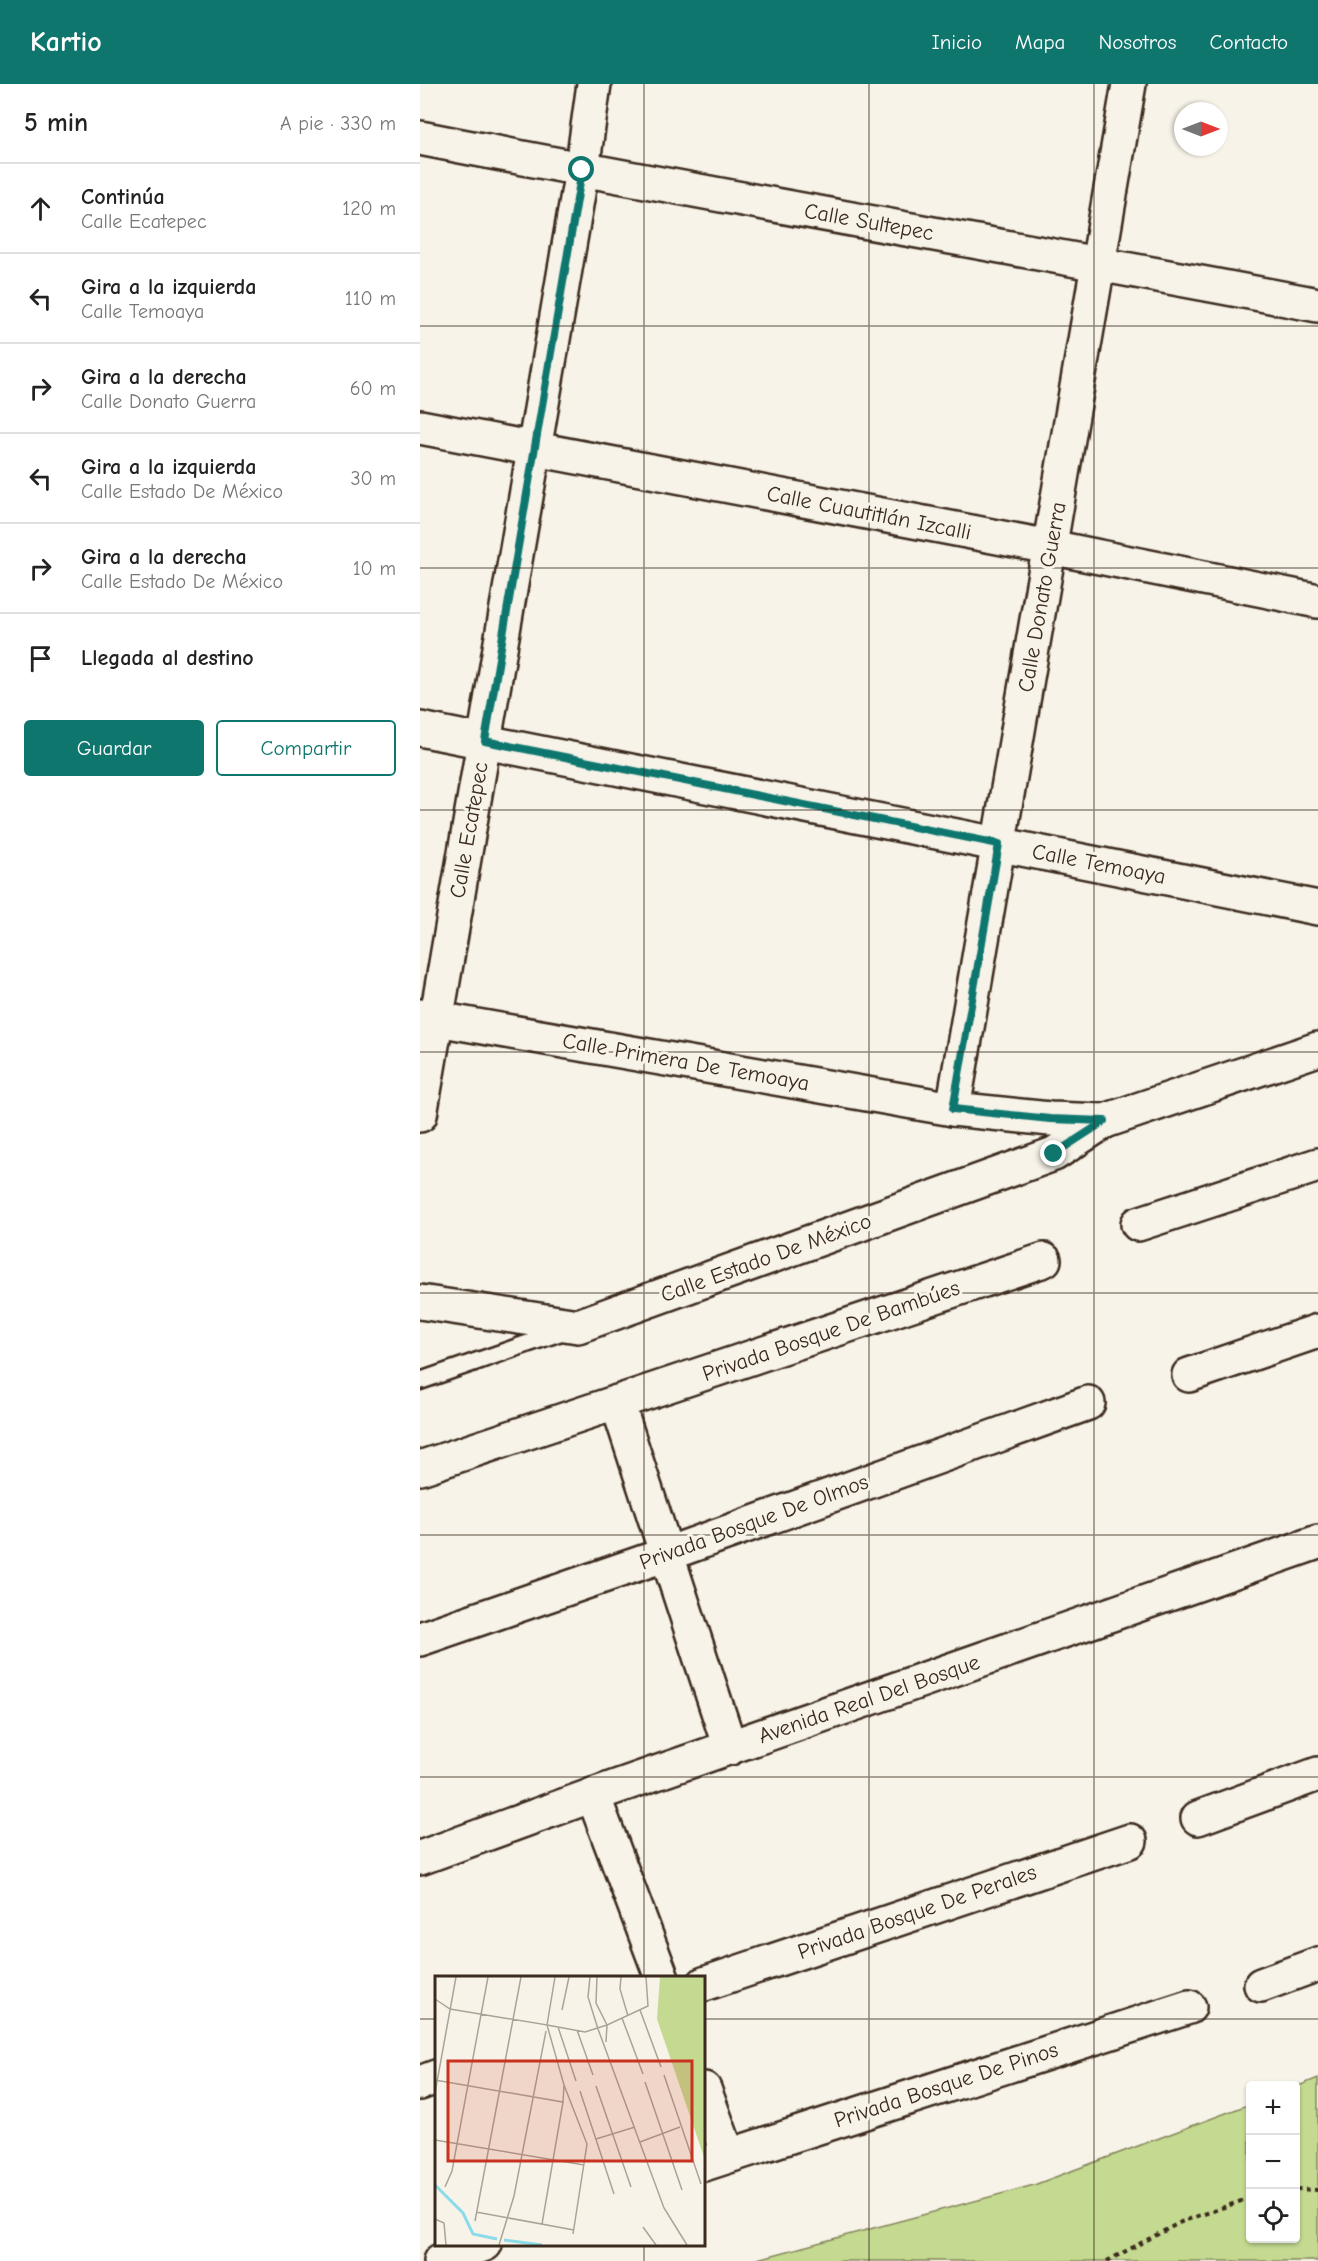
<!DOCTYPE html>
<html lang="es">
<meta charset="utf-8">
<style>
:root{--surface:#fff;--page:#f6f6f6;--text:#222;--muted:#767676;--line:#e0e0e0;--accent:#0f766e}
body{margin:0;font-family:"Comic Neue",sans-serif;background:var(--page);color:var(--text)}
.controls{position:absolute;right:18px;bottom:18px;display:grid;overflow:hidden;border-radius:6px;box-shadow:0 2px 4px #0004}
.controls button{width:54px;height:54px;display:grid;place-items:center;padding:0;border:0;border-bottom:2px solid var(--line);background:var(--surface);color:var(--text);font:30px sans-serif}
.compass{position:absolute;left:754px;top:18px;width:54px;height:54px;border-radius:50%;background:var(--surface);box-shadow:0 2px 4px #0004;rotate:90deg}
.stop{position:absolute;width:18px;height:18px;margin:-14px;border:4px solid #0f766e;border-radius:50%;background:#fff}
.stop.end{background:#0f766e;border-color:#fff;box-shadow:0 2px 6px #0008}
.list{margin:0;padding:0;list-style:none}
h2{display:flex;justify-content:space-between;align-items:center;height:78px;margin:0;padding:0 24px;font-size:26px}
h2 small{font-size:20px;font-weight:400;color:var(--muted)}
.list li{display:grid;grid-template-columns:39px 1fr auto;gap:18px;align-items:center;box-sizing:border-box;height:90px;padding:0 24px;border-top:2px solid var(--line)}
.list b{display:block;font-size:22px;white-space:nowrap}
.list p{margin:0;font-size:20px;white-space:nowrap;color:var(--muted)}
.list em{font-size:20px;font-style:normal;color:var(--muted)}
.actions{display:flex;gap:12px;padding:18px 24px}
.actions a{flex:1;padding:14px 0;border:2px solid var(--accent);border-radius:6px;text-align:center;font-size:21px;color:var(--accent)}
.actions .main{background:var(--accent);color:#fff}
.icon{flex:none;width:33px;height:33px;fill:none;stroke:currentColor;stroke-width:2;stroke-linecap:round;stroke-linejoin:round}
.map{position:relative;flex:none;width:898px;height:2177px;overflow:hidden}
header{display:flex;align-items:center;gap:36px;box-sizing:border-box;height:84px;padding:0 30px;background:var(--accent);color:#fff}
header strong{font-size:28px}
nav{display:flex;gap:33px;margin-inline-start:auto;font-size:21px}
main{display:flex}
aside{flex:1;background:var(--surface)}
.map>svg:first-child{display:block}
</style>
<header>
<strong>Kartio</strong>
<nav><a>Inicio</a><a>Mapa</a><a>Nosotros</a><a>Contacto</a></nav>
</header>
<main>
<aside>
<h2>5 min<small>A pie · 330 m</small></h2>
<ul class="list">
<li><svg class="icon" aria-label="ahead" viewBox="0 0 24 24"><path d="M12 20V5M6 11l6-6 6 6"/></svg><div><b>Continúa</b><p>Calle Ecatepec</p></div><em>120 m</em></li>
<li><svg class="icon" aria-label="left" viewBox="0 0 24 24"><path d="M17 20v-9H6M10 6l-5 5 5 5"/></svg><div><b>Gira a la izquierda</b><p>Calle Temoaya</p></div><em>110 m</em></li>
<li><svg class="icon" aria-label="right" viewBox="0 0 24 24"><path d="M7 20v-9h11M14 6l5 5-5 5"/></svg><div><b>Gira a la derecha</b><p>Calle Donato Guerra</p></div><em>60 m</em></li>
<li><svg class="icon" aria-label="left" viewBox="0 0 24 24"><path d="M17 20v-9H6M10 6l-5 5 5 5"/></svg><div><b>Gira a la izquierda</b><p>Calle Estado De México</p></div><em>30 m</em></li>
<li><svg class="icon" aria-label="right" viewBox="0 0 24 24"><path d="M7 20v-9h11M14 6l5 5-5 5"/></svg><div><b>Gira a la derecha</b><p>Calle Estado De México</p></div><em>10 m</em></li>
<li><svg class="icon" aria-label="arrive" viewBox="0 0 24 24"><path d="M6 21V4h12l-3 4 3 4H6"/></svg><div><b>Llegada al destino</b></div></li>
</ul>
<div class="actions"><a class="main">Guardar</a><a>Compartir</a></div>
</aside>
<div class="map">
<svg width="898" height="2177" viewBox="0 0 898 2177">
<rect width="100%" height="100%" fill="#f7f3e8"/>
<filter id="ink" filterUnits="userSpaceOnUse"><feTurbulence type="fractalNoise" baseFrequency=".0167" numOctaves="2"/><feDisplacementMap in="SourceGraphic" scale="12" xChannelSelector="R" yChannelSelector="G"/><feConvolveMatrix kernelMatrix="1 2 1 2 8 2 1 2 1" color-interpolation-filters="sRGB"/></filter>
<g filter="url(#ink)">
<path fill="#c4da90" stroke="#808257" stroke-width="1.5" d="M898,1994v183h-568l284,-76 216,-81v134h46v-151z"/>
<g fill="none" stroke-linecap="round" stroke-linejoin="round">
<defs>
<path id="lane" d="M0,1297l147,-51"/>
<path id="street" d="M0,54c299,59 599,110 898,167
M0,343l630,120 268,54
M0,645l898,179
M0,932l533,93
M0,1031l162,-945 12,-86
M718,1140l180,-59
M0,1218l158,24 476,-172 51,-33
M769,1291l129,-44
M197,1318l113,346
M0,1384l624,-208
M0,1555l247,-85 421,-151
M173,1711l69,183
M778,1734l120,-44
M284,1900l426,-143
M841,1901l57,-21
M0,1999l16,-6
M284,2005l24,66
M284,2080l485,-157
M20,2177l45,-17"/>
<path id="secondary" d="M709,0l-176,1025 97,10 55,2 213,-72
M0,1774l173,-63 725,-253"/>
</defs>
<use href="#lane" stroke="#3b2a1e" stroke-width="21"/>
<use href="#street" stroke="#3b2a1e" stroke-width="38"/>
<use href="#secondary" stroke="#3b2a1e" stroke-width="38"/>
<path stroke="#3b2a1e" stroke-width="4" stroke-dasharray="4.5 4.5" stroke-linecap="butt" d="M876,2105l22,1
M687,2177l74,-39 69,-24"/>
<use href="#lane" stroke="#f7f3e8" stroke-width="16"/>
<use href="#street" stroke="#f7f3e8" stroke-width="33"/>
<use href="#secondary" stroke="#f7f3e8" stroke-width="33"/>
</g>
</g>
<g fill="none" stroke-linecap="round" stroke-linejoin="round" filter="url(#ink)">
<path stroke="#0f766e" stroke-width="8" d="M162,86l-97,571 514,103 -46,265 97,10 55,2 -51,33"/>
</g>
<path fill="none" stroke="#3b2a1e" stroke-width="1.5" stroke-opacity="0.55" d="M224,0v1894M449,0v2177M674,0v2177M0,242h898M0,484h898M0,726h898M0,968h898M0,1209h898M0,1451h898M0,1693h898M0,1935h16M284,1935h614M224,2160v17"/>
<g text-anchor="middle" dominant-baseline="central" stroke-width="6" stroke-linejoin="round" paint-order="stroke">
<g font-size="22" fill="#3b2a1e" stroke="#f7f3e8">
<text transform="translate(449 138) rotate(10)">Calle Sultepec</text>
<text transform="translate(449 429) rotate(11)">Calle Cuautitlán Izcalli</text>
<text transform="translate(622 513) rotate(-80)">Calle Donato Guerra</text>
<text transform="translate(49 746) rotate(-80)">Calle Ecatepec</text>
<text transform="translate(679 780) rotate(11)">Calle Temoaya</text>
<text transform="translate(266 978) rotate(10)">Calle Primera De Temoaya</text>
<text transform="translate(346 1174) rotate(-20)">Calle Estado De México</text>
<text transform="translate(411 1247) rotate(-19)">Privada Bosque De Bambúes</text>
<text transform="translate(334 1438) rotate(-20)">Privada Bosque De Olmos</text>
<text transform="translate(449 1615) rotate(-19)">Avenida Real Del Bosque</text>
<text transform="translate(497 1828) rotate(-19)">Privada Bosque De Perales</text>
<text transform="translate(526 2001) rotate(-18)">Privada Bosque De Pinos</text>
</g>
</g>
<g transform="translate(15 1892)">
<rect width="270" height="270" fill="#f7f3e8"/>
<path d="M225,1h45v183l-48,-141z" fill="#c4da90"/>
<path fill="none" stroke="#8cdbe9" stroke-width="3" d="M0,209l28,28 10,21 24,5M69,264l38,5"/>
<path fill="none" stroke="#aca397" stroke-width="1.5" d="M155,1l-2,20 10,32M186,1l-1,12 8,27M0,23l15,10 97,16 8,-48M127,34l7,-33M205,34l21,57M187,42l21,56M123,51l18,54M163,53l66,179 23,37M142,54l16,45M171,66l1,-17 41,-19 -2,-29M229,99l37,109M0,104l128,22 1,-17 -17,-60 38,7 22,-7 -11,-22 1,-26M210,106l37,108M129,109l23,59 -14,90M161,110l35,101M145,115l34,103M0,117l21,-116M161,163l39,-12M0,164l149,25M205,166l40,-15M10,211l7,-16 36,-194M41,236l98,18M0,243l9,4 2,22M40,245l46,-244M107,248l21,-122M208,251l13,18M64,269l15,-49 32,-165"/>
<path fill="#c8321e" fill-opacity="0.15" stroke="#c8321e" stroke-width="3" d="M13,85h244v100h-244z"/>
<rect width="270" height="270" fill="none" stroke="#3b2a1e" stroke-width="3"/>
</g>
</svg>
<div class="controls">
<button>+</button>
<button>−</button>
<button><svg class="icon" aria-label="locate" viewBox="0 0 24 24"><circle cx="12" cy="12" r="6"/><path d="M12 2v4M12 18v4M2 12h4M18 12h4"/></svg></button>
</div>
<svg class="compass" viewBox="-18 -18 36 36"><path d="M0-13l5 13h-10z" fill="#e53935"/><path d="M0 13l5-13h-10z" fill="#767676"/></svg>
<div class="stop" style="left:162px;top:86px"></div>
<div class="stop end" style="left:634px;top:1070px"></div>
</div>
</main>
